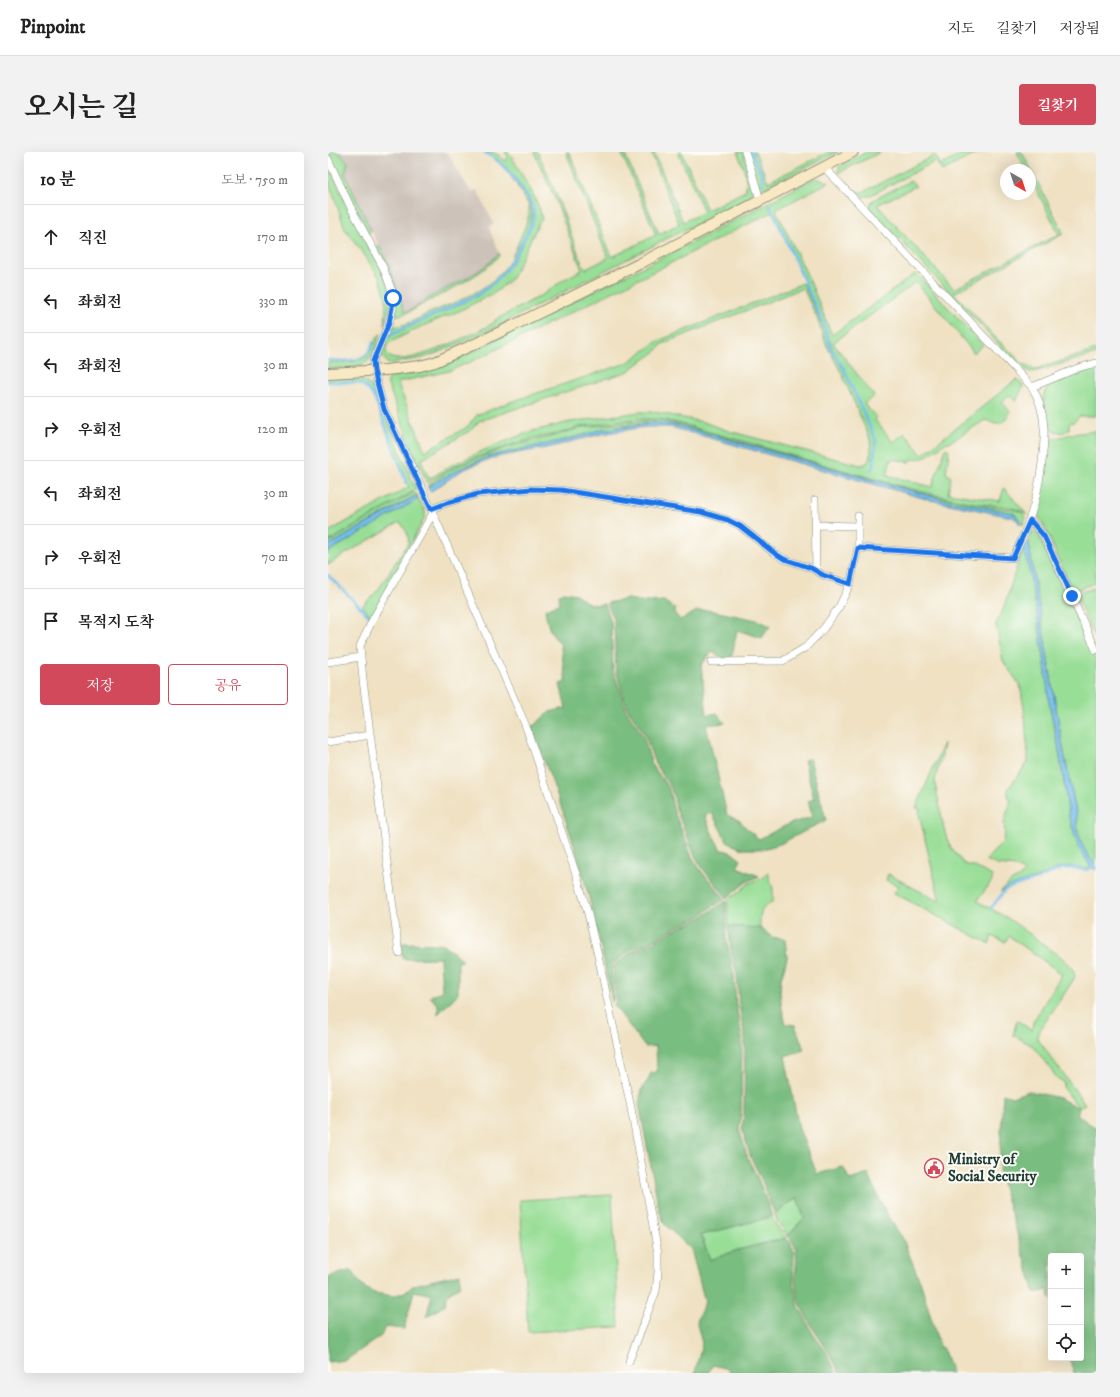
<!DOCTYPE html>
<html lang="ko">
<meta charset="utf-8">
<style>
:root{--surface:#fff;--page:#f2f2f2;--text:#222;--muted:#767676;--line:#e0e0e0;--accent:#d1495b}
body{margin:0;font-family:"IM FELL DW Pica","Noto Serif KR",serif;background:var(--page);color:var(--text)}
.controls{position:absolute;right:12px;bottom:12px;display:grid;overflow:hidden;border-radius:4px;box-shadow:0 4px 16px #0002}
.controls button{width:36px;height:36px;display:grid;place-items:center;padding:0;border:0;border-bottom:1px solid var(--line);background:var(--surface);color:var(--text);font:20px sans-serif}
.compass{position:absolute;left:672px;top:12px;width:36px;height:36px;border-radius:50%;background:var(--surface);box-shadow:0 4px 16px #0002;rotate:141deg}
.stop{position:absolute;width:12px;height:12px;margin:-9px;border:3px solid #1a73e8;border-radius:50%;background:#fff}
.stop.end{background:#1a73e8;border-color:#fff;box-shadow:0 1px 4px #0008}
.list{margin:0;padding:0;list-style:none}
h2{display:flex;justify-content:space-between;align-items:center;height:52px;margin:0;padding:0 16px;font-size:17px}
h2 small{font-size:13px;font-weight:400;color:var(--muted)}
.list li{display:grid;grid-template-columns:26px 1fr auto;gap:12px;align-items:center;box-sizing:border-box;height:64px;padding:0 16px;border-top:1px solid var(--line)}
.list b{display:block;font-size:15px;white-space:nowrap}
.list em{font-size:13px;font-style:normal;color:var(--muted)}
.actions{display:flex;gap:8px;padding:12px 16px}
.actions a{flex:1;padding:9px 0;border:1px solid var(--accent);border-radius:4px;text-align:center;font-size:14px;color:var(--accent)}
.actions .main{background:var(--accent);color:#fff}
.icon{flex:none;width:22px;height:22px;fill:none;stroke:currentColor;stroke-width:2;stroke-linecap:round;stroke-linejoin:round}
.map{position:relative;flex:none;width:768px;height:1221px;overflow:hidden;border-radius:4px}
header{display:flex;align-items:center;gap:24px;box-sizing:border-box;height:56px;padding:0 20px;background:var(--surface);border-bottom:1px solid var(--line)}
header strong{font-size:19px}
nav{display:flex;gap:22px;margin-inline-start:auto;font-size:14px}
.intro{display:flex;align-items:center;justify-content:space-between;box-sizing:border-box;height:96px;padding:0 24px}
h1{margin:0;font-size:28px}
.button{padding:10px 18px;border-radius:4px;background:var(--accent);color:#fff;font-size:14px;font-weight:700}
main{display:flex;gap:24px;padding:0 24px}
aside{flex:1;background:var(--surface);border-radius:4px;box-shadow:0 4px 16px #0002}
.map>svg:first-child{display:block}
</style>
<header>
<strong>Pinpoint</strong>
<nav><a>지도</a><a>길찾기</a><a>저장됨</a></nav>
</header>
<div class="intro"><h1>오시는 길</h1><a class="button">길찾기</a></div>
<main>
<aside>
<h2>10 분<small>도보 · 750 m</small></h2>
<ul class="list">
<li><svg class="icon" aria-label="ahead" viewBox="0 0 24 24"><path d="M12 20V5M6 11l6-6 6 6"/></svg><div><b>직진</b></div><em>170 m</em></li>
<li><svg class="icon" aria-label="left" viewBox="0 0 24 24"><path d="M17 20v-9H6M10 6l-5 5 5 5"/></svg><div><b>좌회전</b></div><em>330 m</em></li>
<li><svg class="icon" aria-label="left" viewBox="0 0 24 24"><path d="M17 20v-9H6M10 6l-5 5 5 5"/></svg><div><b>좌회전</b></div><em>30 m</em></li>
<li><svg class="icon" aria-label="right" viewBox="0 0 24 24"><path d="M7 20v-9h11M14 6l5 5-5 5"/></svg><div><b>우회전</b></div><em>120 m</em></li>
<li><svg class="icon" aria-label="left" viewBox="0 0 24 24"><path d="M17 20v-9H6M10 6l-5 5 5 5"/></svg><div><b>좌회전</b></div><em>30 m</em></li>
<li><svg class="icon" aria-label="right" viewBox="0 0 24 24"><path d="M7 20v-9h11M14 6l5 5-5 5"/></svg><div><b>우회전</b></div><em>70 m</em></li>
<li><svg class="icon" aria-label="arrive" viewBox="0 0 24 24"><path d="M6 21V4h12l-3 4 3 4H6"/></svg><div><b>목적지 도착</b></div></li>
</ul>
<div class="actions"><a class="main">저장</a><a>공유</a></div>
</aside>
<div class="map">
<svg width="768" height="1221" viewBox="0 0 768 1221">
<rect width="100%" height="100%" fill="#fdfcf7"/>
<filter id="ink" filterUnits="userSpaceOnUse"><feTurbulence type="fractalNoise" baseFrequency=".025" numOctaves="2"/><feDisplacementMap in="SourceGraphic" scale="8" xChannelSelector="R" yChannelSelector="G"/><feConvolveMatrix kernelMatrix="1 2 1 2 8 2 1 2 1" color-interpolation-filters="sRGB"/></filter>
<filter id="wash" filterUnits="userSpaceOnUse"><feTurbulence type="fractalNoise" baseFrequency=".012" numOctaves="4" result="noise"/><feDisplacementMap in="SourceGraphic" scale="16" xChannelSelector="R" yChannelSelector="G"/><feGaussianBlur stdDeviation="0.9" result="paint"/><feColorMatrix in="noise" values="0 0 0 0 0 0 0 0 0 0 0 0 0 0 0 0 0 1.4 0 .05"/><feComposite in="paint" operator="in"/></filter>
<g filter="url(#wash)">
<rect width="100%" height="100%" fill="#efe1c2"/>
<path fill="#cdc2b9" d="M10,0h109l24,40 6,-2 17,34 -5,3 10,26 -14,14 -19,12 -37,19 -24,15 -15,-45 -44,-89 -1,-9 3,-8z"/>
<path fill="#99de97" stroke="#5c8e66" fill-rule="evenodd" d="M0,0h10l10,10 -3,12 26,57 -3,2z
M157,0h9l12,9 2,-4 -3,-5h4l24,42 7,16 2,10 -3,3 -27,55 -16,14 -37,19 -39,16 -31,16c-3,3 -4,7 -2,11 10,20 93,-24 107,-31l1,-3 49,-26 19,-14 19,-10 -26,-69 -22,-49h4l19,44 25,68 4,5 22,-11 -42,-106h3l43,105 44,-22 -35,-83h3l35,82 20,-10 -28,-72h3l29,70 21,-10 -26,-60h4l25,58 38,-19c4,-12 -3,-28 -8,-39h6l10,34c0,8 -2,10 -9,15l-72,35 -180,93 -50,22 -19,7 -35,6 -7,-10 2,-9 4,-8 89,-40c26,-17 35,-31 49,-58 4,-9 10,-18 9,-29 -2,-13 -23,-39 -34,-48 -4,-4 -10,-7 -15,-10z
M419,0h4l10,23 2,10 -1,-10 -10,-23h3l13,30 61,-30h10l-75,36h-3l-2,-2z
M538,0h15l-43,21 1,-6z
M639,0h13l-38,19 -6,-10 -67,35 -10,1 -5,-6 9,1 72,-37 6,10z
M689,0h5l40,78 1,4 -109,59 40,43 28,27 14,6 60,-19v4l-59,17 -7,1 -12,-7 -149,-158 4,-7 37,-19 6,5 -39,19 77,84 105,-55 -29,-57v-7h-4z
M0,14l36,74 15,25 9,21 2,19 -5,19 1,-24 -2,-10 -5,-13 -16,-24 -18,-24 -17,-50z
M182,23l18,24 4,14 -2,12 -16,34 -9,12 -12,12 -18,13 -87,39 3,-9c15,2 30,-10 43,-15 30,-12 60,-23 77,-52 3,-6 6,-13 9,-20 4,-10 10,-21 9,-32 -1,-6 -15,-26 -19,-32z
M487,26l14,4 -53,28 33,69 23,56 84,-62 67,72 -9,8 -58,-71 -83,61 41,53 -10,8 13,14 -2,2 18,22 12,-9 17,22 95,-76 6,7 -7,16 -6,-7 -8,7 8,10c-8,15 -10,12 -25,8l-35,22h-3l-23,16 -10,1 -5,3 -18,-3 -4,16 45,12 13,-38 2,-1 2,3 -3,22 5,4 -3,16 52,8 4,-13 23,27c-14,-11 -36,-9 -53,-12 -69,-13 -135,-35 -202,-53l-21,-7 -38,-10 -31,-9 -22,-5h-24l-53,7 -26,8 -22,4 -24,7 -39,14 -20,9 -25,15 -18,-42 -21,-56 -1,-4 3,-4 30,-5 31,-10 242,-120zM442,53l54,120 9,25 11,18 32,72 -2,25 -3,5h-1l3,-5 2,-25 -32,-71 -12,-18 -8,-25 -20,-43 -145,58 -31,22 -114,38 -36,14 -10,12 -42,24 -27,-67 1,-2 50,-11 28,-12 180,-89 115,-58 -3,-6zM475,136l14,30 10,28 15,28 28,65 1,12 -2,9 -3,4 -6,1 -128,-33 -29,-10 -48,-10h-15l-70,10 -41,10 -38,15 -41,19 -21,13 -8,-19 50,-30 8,-9 150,-50c10,-10 26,-15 33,-27z
M51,93l11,23 15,44c9,-3 16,-9 24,-14 24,-14 51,-23 70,-45v3c-19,20 -46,32 -70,45 -11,5 -21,15 -34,14 5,-24 -7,-47 -19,-68z
M53,182c-4,9 -8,27 -19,31 -7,3 -26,3 -34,4v-7c15,0 36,3 44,-13 3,-6 3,-11 9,-15z
M768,217v47h-16l-7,7 -1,-1 -3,2v5c-6,6 -12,3 -19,0l-7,-26c-3,-24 36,-29 53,-34z
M0,227c22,0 35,-6 49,15l39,96 -88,52v-10l81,-45 -32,-85c-4,-9 -9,-16 -18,-19l-31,-2z
M322,268h10l22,5 243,69 63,12 28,4 4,1 6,6 -3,8 -4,-7 -6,-5 -68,-13 -266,-74c-44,-10 -97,11 -140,20 -19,5 -39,6 -57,13 -19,7 -36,18 -54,28v-2l24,-16 20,-9 39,-14 46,-11 26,-8z
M768,279v151l-16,7h-7l-2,-2 -25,-57 -9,-17 15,-74 20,-5z
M85,341l4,1 1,3 -2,-1 -4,1 -84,49v-3l55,-33z
M90,347l7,12v6l-52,97 -3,1 -8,-9 16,-16 30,-47c2,-8 -3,-14 -8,-21l-60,35 -12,8v-13z
M705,379h2l3,4 58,126v204l-6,-7 -7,-11 -5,-15 -2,-20 -14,-69 -31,-184c-1,-9 -4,-20 2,-28z
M695,395l6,22 8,44 8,51 4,38 10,48 10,66 10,32 12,19c-9,4 -17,-2 -27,0 -9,1 -18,7 -26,10 -14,5 -26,7 -38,15l12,-11 8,-4 4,-6 -8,-4 -19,-2 -11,-5 17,-18 2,-9 -1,-10 7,-23 -3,-4v-7l20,-27v-9l-4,-45 -4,-23 -17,-24 -7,-37 8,-17z
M768,435v54l-18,-40 1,-8z
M616,591c-1,14 -8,26 -9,40l9,46 3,10 4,9 13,16 11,3 17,9v5l-15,20 32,18 51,37 12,11 3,9 -3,6 -34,51 -1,5 48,66 -6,4 -16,-21 1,-5 -7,-4 -24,-32 -20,-11 4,-15 15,11 1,-9 29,-48 -53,-38 -4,6 -13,-6 -3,8 -95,-51 5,-7 -13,-6 2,-6 52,28 -21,-88 1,-5 -4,-1z
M440,720l5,17v12c-14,9 -13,12 -13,27l-32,-2v-26l11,-8 10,-9 14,-5z
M284,1043l7,132 -91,5 -8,-132z
M469,1045l7,21 -16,18 -11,-15 -2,-6z
M444,1064l2,6 12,16 -48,12 -28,10 -9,-25 66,-17z"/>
<path fill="#7abd80" stroke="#4c7d5a" d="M235,440l13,2 10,8 10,3 9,-1 6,18 2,49 9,24 4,15 17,26 9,29 16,22 3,10 2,12 19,48 9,14 24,28 -16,10 -12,9 -17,7 -37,21 -11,3 -19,15 -2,13 3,21 -2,4c-6,-28 -11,-56 -18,-84 -15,-65 -38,-129 -63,-191l6,-4 12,-11 17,-4 -6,-24 6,-2 -6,-40c-11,-6 -13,-21 -15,-32l5,-3 9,-3v-10z
M300,447l20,3 16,-1 11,8v5l5,6 17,-9 11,-1 49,10 13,6 -8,12 -25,-8 -5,26 -5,4 -15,-8 -11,13 6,50 10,-2 8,10 -19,2 21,90 13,6 8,9 11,9 30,-15 23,-7 -4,-16 6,-2 -10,-39 6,-1 16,61 -46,24 -17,5h-20l-10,-4 -7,-5 -14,-27 -7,2c4,13 9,24 17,35l9,2 10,8 -4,7 22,9 -13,6 -19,16 -24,-29 -8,-13 -19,-47 -2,-12 -4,-11 -15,-22 -10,-29 -17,-26 -12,-38 -2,-50 -7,-18z
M398,749v36l8,38 2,30 6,33 -1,77 -2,14 9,30 11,22 13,35 -5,2 -66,17 9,25 28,-10 48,-12 4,4 4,10 -1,33 6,22 14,27 14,19 9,20h-108l1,-4 -16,-4 -5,8h-13l7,-30 -5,-19 1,-6 7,-16 -14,-53 -26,-24 -6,-16 -20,-105 3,-15 6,-9 3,-7 6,-1 -1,-26 -11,1 -31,-42 3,-5 -4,-22 2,-13 18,-14 10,-3 37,-21 17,-7z
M400,774l32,2 12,9 13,2 2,19 -6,21 -1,13 2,17 4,15 9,1 9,25 -19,6 14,73 18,45 26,-7 7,13 18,-6 20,43 14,20 19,47 19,64h3l9,25h-113c-3,-7 -6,-15 -11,-22 -13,-20 -27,-38 -32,-62 -4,-18 8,-38 -8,-53l16,-18 -7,-21 -22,18 -13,-35 -11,-22 -9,-29 2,-14 1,-77 -6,-34 -2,-30 -5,-19z
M73,791l43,1 19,17 -5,1v32l-20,20v-8l-8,-10 12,-5 -2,-33 -37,1z
M701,939l30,7 20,10 -2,7 19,13v245h-22l-5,-15h12v-102h-30v43l-3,-9 -13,3 -36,-120 4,-79 9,3z
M24,1118l8,14 7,5 7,4 20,3 13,-5 7,-6 46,-11v12l-13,8 -2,11 -19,12 6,-22 -18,-4 -10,38 -19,-2 -4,9 -35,24 -18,2v-85z"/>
<path fill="#75bded" stroke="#4a7d90" d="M325,271h9l17,3 266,74 68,13 9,10 -2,2 -3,-5 -5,-3 -82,-17 -220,-62 -39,-11h-26l-44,7 -50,13 -55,10 -17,6 -18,8 -31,21 -2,-5 25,-15 37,-16 66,-14 26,-6 20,-7h8z
M88,344l2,1v2l-90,53v-6z
M701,390l2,17 31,184 14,69 2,20 5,15 7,11 6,7v5l-5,-3 -3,-5 -9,-14 -10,-32 -10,-66 -10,-48 -4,-38 -8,-51 -8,-44 -6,-22z"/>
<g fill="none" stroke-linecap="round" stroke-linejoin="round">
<path stroke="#75bded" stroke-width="2.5" d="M423,0l11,23 1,9
M442,53l54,120 6,22 14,22 32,71 -2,25 -3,5
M58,184l89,-40c27,-16 35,-30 49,-58 5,-8 11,-18 9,-29 -3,-13 -22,-35 -32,-45 -5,-5 -11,-8 -17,-12
M0,208c18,0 40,5 45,-18
M0,230l31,1c9,4 13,11 17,19l31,82
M0,423l42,42
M663,756l11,-14 4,-5 8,-3 23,-7 26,-11h11l8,2h6l6,-4"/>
</g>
</g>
<g filter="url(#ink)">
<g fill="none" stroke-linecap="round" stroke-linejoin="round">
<defs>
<path id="minor" d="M417,0l6,17 9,31
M0,7l23,49 32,59 9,24 1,17 -4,15 -16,38 1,10 10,38 38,79 103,236 52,153 10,33 11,46 32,147 28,150v19l-2,19 -27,70
M496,15l208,220c16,27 13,53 9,83 -5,34 -13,57 -28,88l-155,-10
M704,235l46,-19 18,-5
M487,348l1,70
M103,357l16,-6 31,-9 53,-5 30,1 140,22 27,8 12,6 33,26 11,7 27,9 12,7 27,9
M702,368l14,16 52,114
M488,373l42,1
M0,510l33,-5
M383,510l72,-1 23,-14 18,-19 15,-21 11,-23 8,-36v-32
M0,590l42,-7
M71,801l-36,-273 -3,-34 13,-27 60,-106"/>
<path id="secondary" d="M0,221l58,-3 34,-4 15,-4 53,-24 151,-74 214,-112"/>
</defs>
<use href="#minor" stroke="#878f7b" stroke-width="8"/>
<use href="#secondary" stroke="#878f7b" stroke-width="12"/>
<use href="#minor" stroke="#fff" stroke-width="7"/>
<use href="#secondary" stroke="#f8e8c3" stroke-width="10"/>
</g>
</g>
<g fill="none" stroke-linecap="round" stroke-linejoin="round" filter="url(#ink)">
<path stroke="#1a73e8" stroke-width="5" d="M65,146l-1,10 -3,15 -16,38 1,10 10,38 47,100 16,-6 31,-9 53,-5 30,1 140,22 27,8 12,6 33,26 11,7 27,9 12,7 27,9 8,-36 155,10 17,-38 14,16 28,60"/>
</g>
<defs>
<symbol id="civic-ring" viewBox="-11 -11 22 22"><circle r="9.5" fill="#fdfcf7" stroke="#d1495b" stroke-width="1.5"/><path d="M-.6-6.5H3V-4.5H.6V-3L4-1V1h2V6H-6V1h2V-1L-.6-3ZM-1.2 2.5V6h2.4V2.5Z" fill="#d1495b"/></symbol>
</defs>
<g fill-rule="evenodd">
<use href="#civic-ring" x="595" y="1005" width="22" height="22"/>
</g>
<g text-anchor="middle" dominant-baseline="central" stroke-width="4" stroke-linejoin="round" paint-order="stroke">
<g font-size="15" font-weight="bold" fill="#1f3d34" stroke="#fdfcf7" text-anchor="start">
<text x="620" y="1007">Ministry of<tspan x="620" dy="17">Social Security</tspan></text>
</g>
</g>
</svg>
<div class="controls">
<button>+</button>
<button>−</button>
<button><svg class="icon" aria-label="locate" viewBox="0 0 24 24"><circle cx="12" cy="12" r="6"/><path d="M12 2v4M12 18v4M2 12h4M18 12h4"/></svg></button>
</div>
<svg class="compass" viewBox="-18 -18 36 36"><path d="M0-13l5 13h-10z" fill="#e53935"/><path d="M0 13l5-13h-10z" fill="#767676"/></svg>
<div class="stop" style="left:65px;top:146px"></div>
<div class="stop end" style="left:744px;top:444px"></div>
</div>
</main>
